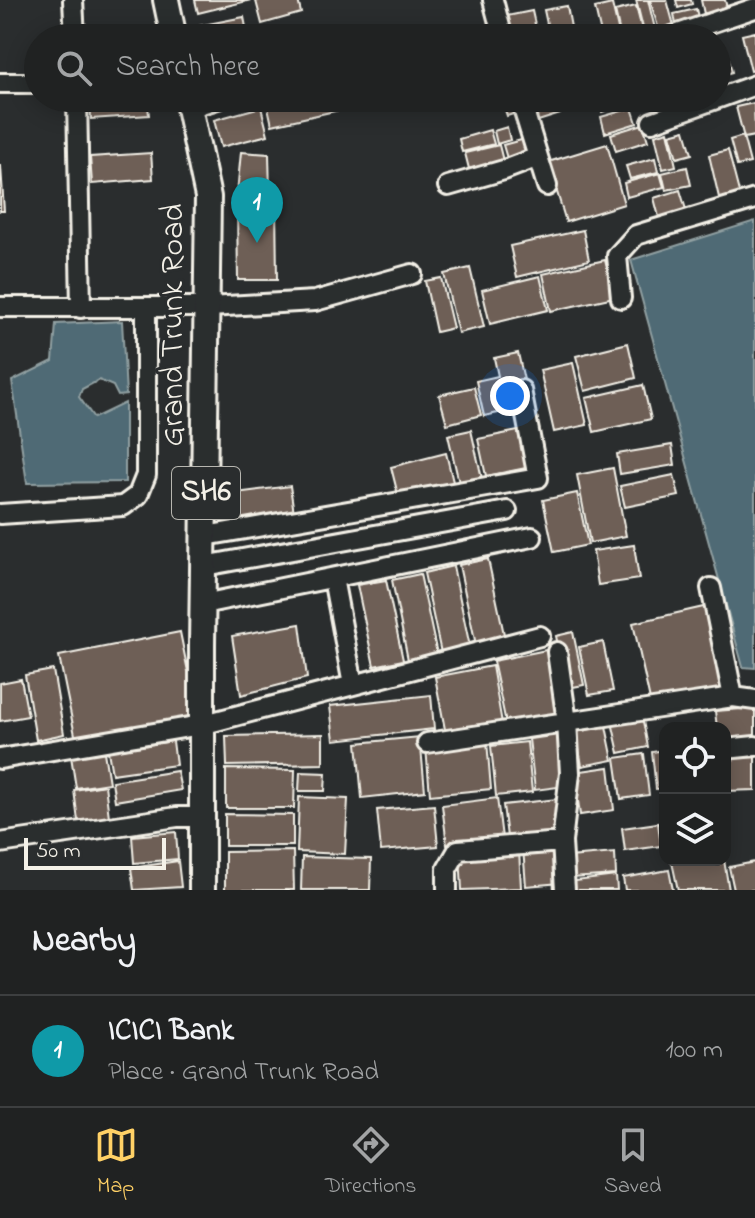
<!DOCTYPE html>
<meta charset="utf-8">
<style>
:root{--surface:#202222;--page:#2d2f2f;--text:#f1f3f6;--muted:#a2a4a5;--line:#3d3f40;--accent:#ffd166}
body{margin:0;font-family:"Indie Flower",sans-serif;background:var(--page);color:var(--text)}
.controls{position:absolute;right:24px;bottom:24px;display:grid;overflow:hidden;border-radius:16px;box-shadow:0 4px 20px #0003}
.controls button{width:72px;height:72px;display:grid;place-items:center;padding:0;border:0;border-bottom:2px solid var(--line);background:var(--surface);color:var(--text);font:40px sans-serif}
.scale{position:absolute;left:24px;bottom:20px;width:142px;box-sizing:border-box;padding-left:8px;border:4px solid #f4f1e8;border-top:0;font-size:22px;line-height:28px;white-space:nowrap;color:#f4f1e8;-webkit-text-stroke:6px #2a2d2e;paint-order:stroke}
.you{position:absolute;left:510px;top:396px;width:28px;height:28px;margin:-20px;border:6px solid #fff;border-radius:50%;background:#1a73e8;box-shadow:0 0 0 12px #1a73e833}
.badge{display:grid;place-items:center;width:52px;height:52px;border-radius:50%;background:var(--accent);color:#fff;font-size:26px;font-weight:700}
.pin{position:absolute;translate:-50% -66px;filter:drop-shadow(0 2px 4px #0008)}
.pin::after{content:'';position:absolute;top:42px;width:28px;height:24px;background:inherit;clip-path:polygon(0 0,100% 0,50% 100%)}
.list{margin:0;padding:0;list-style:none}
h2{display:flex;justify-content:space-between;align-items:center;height:104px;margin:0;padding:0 32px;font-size:34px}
h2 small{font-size:26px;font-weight:400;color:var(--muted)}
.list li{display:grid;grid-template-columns:52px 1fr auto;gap:24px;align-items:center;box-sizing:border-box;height:112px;padding:0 32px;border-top:2px solid var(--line)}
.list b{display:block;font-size:30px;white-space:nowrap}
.list p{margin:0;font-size:26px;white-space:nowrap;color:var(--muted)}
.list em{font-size:26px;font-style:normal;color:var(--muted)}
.icon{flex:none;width:44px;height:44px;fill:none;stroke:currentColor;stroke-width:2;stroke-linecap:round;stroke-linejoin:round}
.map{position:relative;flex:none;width:755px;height:890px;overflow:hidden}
.search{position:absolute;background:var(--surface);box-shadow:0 4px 20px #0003;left:24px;right:24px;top:24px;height:88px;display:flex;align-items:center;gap:20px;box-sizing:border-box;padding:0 28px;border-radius:44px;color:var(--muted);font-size:30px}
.sheet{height:216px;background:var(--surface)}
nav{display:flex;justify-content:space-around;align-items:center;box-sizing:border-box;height:112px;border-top:2px solid var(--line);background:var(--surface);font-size:22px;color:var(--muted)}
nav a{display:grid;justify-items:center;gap:4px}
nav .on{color:var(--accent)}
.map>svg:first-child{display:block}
</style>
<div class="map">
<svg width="755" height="890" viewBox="0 0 755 890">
<rect width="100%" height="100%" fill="#2a2d2e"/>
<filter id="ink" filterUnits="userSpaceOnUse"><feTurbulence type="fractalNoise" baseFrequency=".0125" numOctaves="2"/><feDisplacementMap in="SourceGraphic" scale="16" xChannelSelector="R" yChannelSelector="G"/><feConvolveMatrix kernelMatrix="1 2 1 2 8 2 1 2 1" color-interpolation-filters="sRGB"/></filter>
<g filter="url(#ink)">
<path fill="#4f6a74" stroke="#91a0a2" stroke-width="2" d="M755,221v447l-12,-1 -112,-407z
M122,321l4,74 -8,1 -5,-10 -14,-6 -17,9 -3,8 15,21 31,-15v79l-98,1 -15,-102 41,-20 3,-37z"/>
<path fill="#6e5e56" stroke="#f4f1e8" stroke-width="2" d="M195,0h56l-53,13z
M260,0h38l3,13 -39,11 -6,-23z
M636,0h12l8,33 -11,3z
M650,0h17l7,26 -15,4z
M676,0h15l1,4 -14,4z
M701,0h24l2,8 -23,6z
M612,4l8,34h-18l-7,-30z
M567,6l6,32h-23l-6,-28z
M636,6l8,32h-23l-6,-27z
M696,9l4,16 -23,5 -3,-16z
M532,11l6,27h-32l-4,-21z
M244,17l4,21h-47l-3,-12z
M755,32v38l-4,1 -9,-36z
M726,48l6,24 -14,4 -1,-25z
M90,98h57l2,17 -58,4z
M266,98h76l2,11 -72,16z
M514,98l9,13 -16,5 -5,-15z
M598,98h30l2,5 -28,9z
M667,98h27l-25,7z
M754,103l1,33 -11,2 -8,-31z
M557,104l3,10 -28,9 -4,-11z
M261,107l7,28 -47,12 -7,-27z
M632,108l5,15 -32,10 -4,-16z
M643,124l5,17 -32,10 -5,-17z
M507,127l3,13 -13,4 -3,-13z
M490,130l4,14 -32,8 -3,-13z
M685,130l7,24 -15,4 -7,-24z
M668,131l8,35 -13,3 -8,-34z
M743,136l7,27 -13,3 -7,-26z
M525,139l5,17 -22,6 -5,-17z
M607,144l17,60 -58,18 -18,-60z
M499,145l4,16 -34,8 -4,-16z
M728,150l12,46 -20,6 -11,-47z
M241,152l28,2 1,39h-33z
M151,153l2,26 -61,5 -2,-27z
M655,158l3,14 -28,7 -4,-13z
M1,166l3,45h-4v-45z
M687,167l4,18 -25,5 -4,-17z
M660,173l4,14 -37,10 -3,-14z
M680,190l7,23 -27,8 -6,-23z
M276,202l1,78h-39l-1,-73z
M583,230l6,30 -72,17 -7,-31z
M605,260l9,37 -63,14 -8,-37z
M470,268l14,59 -26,6 -14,-59z
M540,276l8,34 -58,14 -8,-34z
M441,278l12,50 -17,4 -11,-51z
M628,343l8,35 -51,13 -9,-35z
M518,353l6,27 -13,3 6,26 -33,7 -8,-35 22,-5 -4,-18z
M573,363l14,62 -33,7 -14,-62z
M643,385l8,34 -57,13 -8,-34z
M474,387l7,28 -34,9 -8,-29z
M471,430l12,53 -23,4 -12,-52z
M518,431l8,37 -40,8 -8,-37z
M672,445l3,20 -55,9 -3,-20z
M446,453l8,33 -55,13 -8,-32z
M613,468l13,68 -36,7 -13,-68z
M674,475l5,21 -54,11 -5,-21z
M290,486l4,27 -63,9 -3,-28z
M577,493l11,52 -34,7 -11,-52z
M634,545l5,34 -41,6 -5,-34z
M488,559l17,80 -29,6 -17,-80z
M453,566l17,81 -29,6 -17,-80z
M420,574l17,80 -29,6 -16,-80z
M386,580l17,80 -29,6 -17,-81z
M708,606l18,82 -75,17 -18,-82z
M300,624l7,54 -66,17 -9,-59z
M180,632l18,89 -121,24 -18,-89z
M573,632l11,53 -17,3 -11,-52z
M603,642l10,49 -24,4 -10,-48z
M551,649l13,67 -57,12 -14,-67z
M492,666l11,63 -56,11 -12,-63z
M53,670l11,64 -28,6 -11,-65z
M21,679l7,37 -28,5v-38z
M431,695l3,34 -100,11 -4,-34z
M755,708v32l-30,3v-15h-8l-2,-17z
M642,716l6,31 -29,6 -7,-31z
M606,726l7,34 -31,6 -6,-34z
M323,734v30l-96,2 -1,-30z
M560,735l6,51 -31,4 -6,-51z
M420,737l5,54 -63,7 -5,-55z
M173,741l3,24 -64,9 -4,-23z
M487,741l4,48 -61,6 -4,-48z
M527,742l5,50 -36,4 -5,-50z
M665,750v38l-9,1 -4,-37z
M104,752l5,31 -33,5 -5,-32z
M644,754l5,41 -28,4 -6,-41z
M755,757v33l-30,1v-33z
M609,767l5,43 -34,5 -6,-43z
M226,769l69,1 -1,38h-68z
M177,771l4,19 -66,11 -3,-20z
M300,772l26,1 -1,18h-26z
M105,785l4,32 -31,4 -4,-31z
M299,797l49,2 -3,55 -48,-2z
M497,798l5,40 -55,7 -5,-40z
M557,799l5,39 -54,7 -5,-40z
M434,805l4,41 -57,5 -4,-41z
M225,814l68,1v31h-68z
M658,823l3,23 -36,5 -3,-23z
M176,832l2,27 -44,4 -2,-27z
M558,845l3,38 -35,3 -3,-38z
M519,850l2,38 -59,2 -2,-36z
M293,851l1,39h-69v-38z
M615,853l1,22 -45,3 -2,-21z
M302,857l69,2 -1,31h-69z
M681,860h43l5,30h-51l-6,-28z
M178,861l3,26 -47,3 -3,-22z
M755,862v28h-21l-5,-23z
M669,870l4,20h-48l-2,-12z
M616,876l1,14h-49l-1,-8z"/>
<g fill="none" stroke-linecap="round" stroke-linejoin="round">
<defs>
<path id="minor" d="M73,0l2,38
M493,0l10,38
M666,38l89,-30
M0,83h38
M77,98l4,210
M189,108l31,-10
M652,122l103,-37
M538,157l9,29
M448,186l56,-16 34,-13 -18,-59
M621,298l-4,-42 19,-21 119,-36
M0,307h209l106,-6 97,-27
M0,514l123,-8 15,-11 8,-20v-167
M205,536l333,-58 -17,-88
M204,566l303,-55
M333,578l20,107
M711,588l22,109 22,3
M203,604l329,-67
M557,652l10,70 3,51 -8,69 3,48
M427,743l306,-46
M725,749l30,-3
M0,759l201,-34 339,-89
M0,843l177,-26h24
M447,890v-21l11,-19 104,-8"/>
<path id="major" d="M166,0l8,38
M187,98l21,99 -6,448v245"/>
</defs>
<use href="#minor" stroke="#f4f1e8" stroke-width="24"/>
<use href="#major" stroke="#f4f1e8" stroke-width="30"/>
<use href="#minor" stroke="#2a2d2e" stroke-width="18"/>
<use href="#major" stroke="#2a2d2e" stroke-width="24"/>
</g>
</g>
<g text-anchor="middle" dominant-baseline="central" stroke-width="6" stroke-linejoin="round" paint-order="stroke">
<rect fill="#2a2d2e" stroke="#b7b6b0" stroke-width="2" x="172" y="467" width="68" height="52" rx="6"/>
<g font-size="30" font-weight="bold" fill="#f4f1e8">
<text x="206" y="493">SH6</text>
</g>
<g font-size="32" fill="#f4f1e8" stroke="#2a2d2e">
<text transform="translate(174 325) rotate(-90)">Grand Trunk Road</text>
</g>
</g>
</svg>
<div class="controls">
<button><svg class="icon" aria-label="locate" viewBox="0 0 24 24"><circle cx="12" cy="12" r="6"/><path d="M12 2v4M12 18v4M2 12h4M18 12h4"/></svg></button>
<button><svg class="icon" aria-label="layers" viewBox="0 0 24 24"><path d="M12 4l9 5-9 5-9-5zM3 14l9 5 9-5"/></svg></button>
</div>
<div class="scale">50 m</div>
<div class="you"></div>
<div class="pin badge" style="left:257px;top:243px;background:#0f9aa8">1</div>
<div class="search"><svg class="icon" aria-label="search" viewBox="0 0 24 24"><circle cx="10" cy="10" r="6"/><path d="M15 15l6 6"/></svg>Search here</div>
</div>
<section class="sheet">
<h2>Nearby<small></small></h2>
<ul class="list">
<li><span class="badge" style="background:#0f9aa8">1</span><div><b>ICICI Bank</b><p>Place · Grand Trunk Road</p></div><em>100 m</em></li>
</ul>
</section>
<nav>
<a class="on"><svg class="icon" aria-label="map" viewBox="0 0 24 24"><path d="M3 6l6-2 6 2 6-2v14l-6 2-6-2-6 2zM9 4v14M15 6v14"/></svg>Map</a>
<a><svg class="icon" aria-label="directions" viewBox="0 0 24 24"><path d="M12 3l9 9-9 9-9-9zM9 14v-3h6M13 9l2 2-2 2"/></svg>Directions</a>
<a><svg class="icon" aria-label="saved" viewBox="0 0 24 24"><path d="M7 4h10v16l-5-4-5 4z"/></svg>Saved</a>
</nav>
